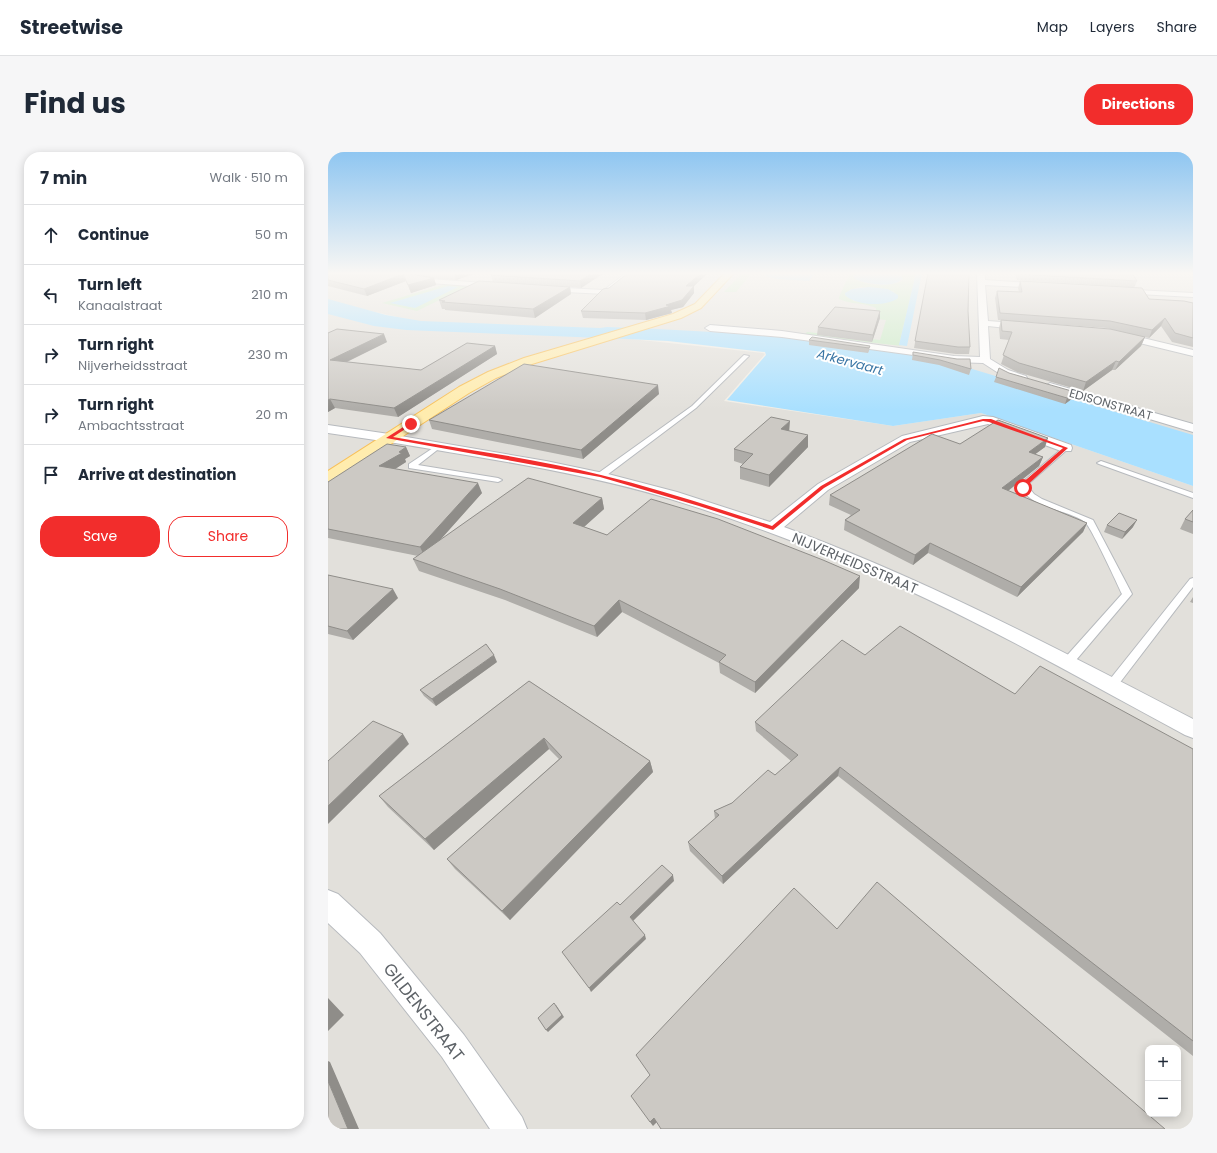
<!DOCTYPE html>
<meta charset="utf-8">
<style>
:root{--surface:#fff;--page:#f6f6f7;--text:#1f2937;--muted:#747a83;--line:#e0e1e3;--accent:#f22d2c}
body{margin:0;font-family:Poppins,sans-serif;background:var(--page);color:var(--text)}
.controls{position:absolute;right:12px;bottom:12px;display:grid;overflow:hidden;border-radius:8px;box-shadow:0 2px 10px #0003}
.controls button{width:36px;height:36px;display:grid;place-items:center;padding:0;border:0;border-bottom:1px solid var(--line);background:var(--surface);color:var(--text);font:20px sans-serif}
.stop{position:absolute;width:12px;height:12px;margin:-9px;border:3px solid #f22d2c;border-radius:50%;background:#fff}
.stop.end{background:#f22d2c;border-color:#fff;box-shadow:0 1px 4px #0008}
.list{margin:0;padding:0;list-style:none}
h2{display:flex;justify-content:space-between;align-items:center;height:52px;margin:0;padding:0 16px;font-size:17px}
h2 small{font-size:13px;font-weight:400;color:var(--muted)}
.list li{display:grid;grid-template-columns:26px 1fr auto;gap:12px;align-items:center;box-sizing:border-box;height:60px;padding:0 16px;border-top:1px solid var(--line)}
.list b{display:block;font-size:15px;white-space:nowrap}
.list p{margin:0;font-size:13px;white-space:nowrap;color:var(--muted)}
.list em{font-size:13px;font-style:normal;color:var(--muted)}
.actions{display:flex;gap:8px;padding:12px 16px}
.actions a{flex:1;padding:9px 0;border:1px solid var(--accent);border-radius:16px;text-align:center;font-size:14px;color:var(--accent)}
.actions .main{background:var(--accent);color:#fff}
.icon{flex:none;width:22px;height:22px;fill:none;stroke:currentColor;stroke-width:2;stroke-linecap:round;stroke-linejoin:round}
.map{position:relative;flex:none;width:865px;height:977px;overflow:hidden;border-radius:16px}
header{display:flex;align-items:center;gap:24px;box-sizing:border-box;height:56px;padding:0 20px;background:var(--surface);border-bottom:1px solid var(--line)}
header strong{font-size:19px}
nav{display:flex;gap:22px;margin-inline-start:auto;font-size:14px}
.intro{display:flex;align-items:center;justify-content:space-between;box-sizing:border-box;height:96px;padding:0 24px}
h1{margin:0;font-size:28px}
.button{padding:10px 18px;border-radius:16px;background:var(--accent);color:#fff;font-size:14px;font-weight:700}
main{display:flex;gap:24px;padding:0 24px}
aside{flex:1;background:var(--surface);border-radius:16px;box-shadow:0 2px 10px #0003}
.map>svg:first-child{display:block}
</style>
<header>
<strong>Streetwise</strong>
<nav><a>Map</a><a>Layers</a><a>Share</a></nav>
</header>
<div class="intro"><h1>Find us</h1><a class="button">Directions</a></div>
<main>
<aside>
<h2>7 min<small>Walk · 510 m</small></h2>
<ul class="list">
<li><svg class="icon" aria-label="ahead" viewBox="0 0 24 24"><path d="M12 20V5M6 11l6-6 6 6"/></svg><div><b>Continue</b></div><em>50 m</em></li>
<li><svg class="icon" aria-label="left" viewBox="0 0 24 24"><path d="M17 20v-9H6M10 6l-5 5 5 5"/></svg><div><b>Turn left</b><p>Kanaalstraat</p></div><em>210 m</em></li>
<li><svg class="icon" aria-label="right" viewBox="0 0 24 24"><path d="M7 20v-9h11M14 6l5 5-5 5"/></svg><div><b>Turn right</b><p>Nijverheidsstraat</p></div><em>230 m</em></li>
<li><svg class="icon" aria-label="right" viewBox="0 0 24 24"><path d="M7 20v-9h11M14 6l5 5-5 5"/></svg><div><b>Turn right</b><p>Ambachtsstraat</p></div><em>20 m</em></li>
<li><svg class="icon" aria-label="arrive" viewBox="0 0 24 24"><path d="M6 21V4h12l-3 4 3 4H6"/></svg><div><b>Arrive at destination</b></div></li>
</ul>
<div class="actions"><a class="main">Save</a><a>Share</a></div>
</aside>
<div class="map">
<svg width="865" height="977" viewBox="0 0 865 977">
<rect width="100%" height="100%" fill="#f1eee7"/>
<path fill="#e2e0db" fill-rule="evenodd" d="M0,121h865v172l-291,-89 -106,-13 -139,-13 -35,8 141,15 2,1 -41,47 169,25 88,-13 212,73v643h-865v-817l53,13 38,3 186,9 26,-8 -33,2 -175,-8 -95,-22zM820,896h30v66h-30z"/>
<path fill="#c6e9c3" fill-rule="evenodd" d="M414,121h10l-16,19h-12z
M522,121h6l-1,1v5c13,7 33,8 47,2l1,-2 -2,-3 -5,-3h20l-17,72 3,1 -98,-11 3,-3 73,8 6,-20 -10,-1v-11c-12,-6 -25,-3 -37,-9v-2zM532,135l19,1 16,4 -23,11 -19,-2 -4,-11z
M118,132l22,2 -51,25 -35,-8z"/>
<path fill="#a9e0ff" d="M437,121h50l-6,8 -31,-2 -13,-3z
M528,121h40l7,5c-7,11 -38,6 -48,1l-2,-3z
M588,121h6l-15,73 -8,-1z
M120,134l10,1 -43,21 -25,-5z
M541,135l19,2 10,6v3c-12,9 -42,8 -53,-3v-2l7,-4z
M0,147l58,16 35,6 179,7 7,-1c114,4 230,11 342,35l244,73v51l-212,-73 -88,13 -166,-26 39,-45 -1,-3 -97,-11 -41,-2 -221,-9 -32,-4 -46,-12z"/>
<g fill="none" stroke-linecap="round" stroke-linejoin="round">
<defs>
<path id="service" d="M416,203l5,1 -53,52 -93,70h-6v-4l95,-68z
M111,292l3,2 -1,1 -23,18 80,13 4,2 -4,2 -89,-14v-4z
M736,295l5,1 -42,37 7,9 8,5 51,21 39,74 -61,72h-8l-1,-3 1,-3 59,-66c-5,-11 -31,-67 -37,-72 -20,-14 -53,-12 -66,-37z
M773,309l92,32v5l-94,-34 -2,-1z
M865,426v9l-78,102h-8l-1,-3 1,-3 83,-104z"/>
<path id="minor" d="M54,121h15l20,5 80,6 4,2 -4,2 -80,-6z
M298,121h9l-29,21 -61,-3 -4,-2 4,-2 59,3z
M649,121h8v7l60,4 4,2 -4,2 -60,-3 3,36 38,3 5,3 -5,3 -38,-4 2,33 18,11 18,6 1,2 -1,2 -4,1 -22,-7 -17,-11 -29,-1 -26,-5 -146,-20 -72,-6 -5,-3 5,-3 72,6 172,25 26,1z
M789,137l76,4v4l-73,-4 -4,-2z
M790,180l75,18v6l-78,-19 -2,-2 2,-2z
M722,231l143,41v8l-147,-44 -1,-2z
M655,264l10,1 78,28 1,3 -1,3h-10l-73,-27 -78,18 -82,48 -44,37c142,52 275,123 409,192v19l-8,-3c-85,-46 -170,-94 -258,-136 -84,-40 -171,-74 -260,-101 -91,-27 -185,-40 -278,-56l-4,-1 -2,-3 2,-3 4,-1 157,27 62,13 69,18 93,30 48,-38 84,-48z
M0,738l10,4 42,39 84,102 58,82 5,12h-37l-48,-72 -82,-104 -32,-30z"/>
<path id="tertiary" d="M0,273l61,9 5,1 2,3 -2,3 -5,1 -61,-9z"/>
<path id="primary" d="M397,121h9l-33,35 -20,10 -149,46 -36,14 -27,15 -135,88 -6,2v-12l131,-84 29,-15 36,-14 149,-44 22,-10z"/>
</defs>
<use href="#service" stroke="#b7babe" stroke-width="2"/>
<use href="#minor" stroke="#b7babe" stroke-width="2"/>
<use href="#tertiary" stroke="#b7babe" stroke-width="2"/>
<use href="#primary" stroke="#f8c059" stroke-width="2"/>
<use href="#service" fill="#fff" fill-rule="evenodd"/>
<use href="#minor" fill="#fff" fill-rule="evenodd"/>
<use href="#tertiary" fill="#fff" fill-rule="evenodd"/>
<use href="#primary" fill="#ffecae" fill-rule="evenodd"/>
</g>
<path fill="#afada9" fill-rule="evenodd" d="M0,121l85,2 -7,-2h71l-21,7 -23,-2h1l2,7 -25,8 -5,-12 -39,15 -39,-10z
M167,121h109l-23,15 -11,-1 1,7 -36,24 -90,-8v-1h-3l-3,-9 54,-18 -2,-7z
M300,121h80l-14,13v7l-11,14 -12,3 1,3 -26,7 -63,-2 -2,-7z
M600,121l40,38 2,36 -1,7h-13l-42,-6z
M687,121h117l5,8 -3,7 15,11 44,4v44l-21,-5 -11,-16 -12,12 -4,-1 -4,9 -26,24h-3l-29,21 -66,-19 -16,-8 8,-24 -9,-1 -1,-11 2,-8h-3l-3,-22 2,-7 22,1 -1,-4 2,-7 108,6 -111,-7zM697,170l82,6 14,4z
M552,166l-8,24 -55,-7 1,-8z
M0,181l59,9 -40,20 74,8 74,-24 2,8 -99,63 -63,-9 -7,4z
M481,188l61,6 -1,5 -1,2 -59,-8z
M585,200l58,17 -2,6 -30,-10 -27,-5z
M681,221l64,25 -8,6 -71,-22 2,-5z
M331,242l-76,65 -151,-30 -3,-9z
M461,279l19,16 -39,40 -29,-8v-12l3,-3 -9,-3v-12z
M632,292l85,3 -10,7 8,3 -4,9 -31,25 79,32 -4,9 -66,65 -89,-44 -15,12 -69,-35 1,-10 6,-5 -22,-10 1,-10z
M78,295l4,9 -5,3 1,3 -11,7 87,24 -44,49 164,-44 2,11 -20,18 23,8 252,53 -104,105 -35,-20 -1,-10 -97,-51 -25,25 -92,-37 -86,-29 -6,-12 5,-3 -90,-18v-56z
M865,358v24l-13,-5 5,-10z
M779,373l26,2 -11,12 -18,-7z
M0,423l70,23 -45,42 -25,-6z
M865,445v6l-3,-1z
M537,503l150,39 178,55v307l-355,-280 -115,108 -33,-33 -2,-9 27,-23 -1,-8 18,-8 43,-28 16,-14 -35,-30 -1,-9z
M169,510l-61,44 -12,-10 -4,-6z
M201,529l121,80 3,11 -143,148 -55,-51 -8,-10 112,-100 -10,-10 -115,101 -46,-43 -9,-11z"/>
<path fill="#8f8d89" d="M126,121h23l-21,7z
M264,121h12l-23,15 -1,-7z
M373,121h7l-14,13v7l-11,14 -12,3 1,3 -26,7 -1,-7 21,-8 20,-19z
M75,122l3,7 -39,15 -3,-7z
M106,126l2,7 -25,8 -3,-8z
M242,135l1,7 -36,24 -2,-9z
M552,159v7l-8,24 1,-7z
M837,166l-4,8 -12,12 3,-8z
M56,182l3,8 -53,26 -4,-8z
M817,185l-4,9 -26,24 4,-8z
M167,194l2,8 -99,63 -4,-9z
M788,209l-4,9 -29,21 3,-9z
M330,233l1,9 -76,65 -2,-9z
M747,240l-2,6 -8,6 2,-6z
M2,247l5,9 -7,4v-12z
M462,269l-1,12 -8,-4z
M480,283v12l-39,40v-12z
M720,286l-3,9 -19,14 3,-9z
M78,295l4,9 -5,3 1,3 -22,14 -5,-10z
M715,305l-4,9 -40,32 3,-10z
M150,331l4,10 -57,64 -5,-10z
M274,346l2,11 -28,25 -3,-11z
M809,368l-4,7 -11,12 3,-7z
M759,371l-4,9 -66,65 4,-10z
M602,391l-2,10 -15,12 2,-10z
M532,424l-1,12 -104,105v-11z
M65,437l5,9 -45,42 -6,-9z
M291,448l3,12 -25,25 -3,-11z
M166,503l3,7 -61,44 -4,-7z
M75,582l6,10 -81,80v-18z
M216,586l5,11 -115,101 -9,-11z
M322,609l3,11 -143,148 -8,-9z
M512,615l-2,9 -115,108 -1,-8z
M345,723l1,6 -42,41 -2,-5z
M317,783l1,4 -55,53 -2,-4z
M0,846l16,17 -16,16z
M228,853l8,12 -16,15 -2,-2z
M0,909l2,1 29,67h-11l-20,-48z
M326,966l3,4 -4,4 -3,-4z"/>
<path fill="#ccc9c4" stroke="#8f8d89" d="M0,121h76l30,5 -26,7 -5,-11 -39,15 -36,-9z
M167,121h97l-12,8 -89,-6z
M300,121h73l-15,13h8l-12,14 -16,5 5,1 -26,7 -64,-2 22,-22 6,-1z
M600,121h41l-1,38 2,36h-12l-43,-6z
M690,121h114l5,8 -119,-7z
M151,129l91,6 -37,22 -91,-7 3,-1 -6,-1z
M692,129l122,7 7,11 35,2 9,2v35l-18,-5 -10,-15 -13,12 -42,-9 -110,-8 -3,-22 25,1z
M507,155l45,4 -7,24 -55,-8z
M673,168l109,9 35,8 -26,25 -3,-1 -30,21 -67,-19 -16,-8 9,-23 -10,-1z
M9,177l47,5 -54,26 91,10 46,-27 28,3 -101,62 -64,-9 -2,1v-67z
M484,185l58,9 -1,2 -60,-8z
M585,200l44,7h13l1,10 -31,-9 -27,-5z
M196,212l134,21 -77,65 -152,-30z
M671,216l10,5 66,19 -8,6 -71,-21z
M443,265l19,4 -9,8 27,6 -39,40 -29,-8 13,-13 -19,-5z
M670,268l50,18 -19,14 14,5 -41,31 85,35 -66,64 -91,-44 -15,12 -70,-35 15,-10 -30,-15 102,-61 28,10z
M59,292l19,3 -7,5 3,1 -23,13 99,17 -58,64 -92,-18v-47z
M200,326l74,20 -29,25 34,12 44,-36 67,20 105,41 37,16 -105,106 -36,-20 7,-7 -107,-55 -25,26 -94,-37 -87,-30z
M865,358v12l-8,-3z
M791,361l18,7 -12,12 -18,-7z
M0,423l65,14 -46,42 -19,-5z
M572,474l115,68 25,-28 153,83v292l-353,-274 -118,109 -34,-34 31,-27 -5,-4 18,-8 36,-33 7,5 23,-20 -43,-33 87,-82 23,15z
M158,492l8,11 -62,44 -12,-9z
M201,529l121,80 -148,150 -55,-52 115,-102 -18,-19 -119,101 -46,-43z
M45,569l30,13 -75,72v-45z
M334,713l11,10 -43,42 15,18 -56,53 -27,-36 55,-50 3,3z
M549,730l288,247h-504l-7,-11 -4,4 -19,-26 19,-21 -14,-20 158,-167 43,41z
M226,851l8,12 -16,15 -8,-12z
M0,929l20,48h-20z"/>
<linearGradient id="sky" x2="0" y2="1"><stop stop-color="#8fc6f1"/><stop offset="0.47" stop-color="#f9f7f4"/><stop offset="1" stop-color="#f9f7f4" stop-opacity="0"/></linearGradient>
<rect width="865" height="258" fill="url(#sky)"/>
<path fill="#f22d2c" d="M655,267h8l77,29 -45,41 -2,-1v-4l42,-36 -74,-26 -6,-1 -76,19 -83,48 -51,42 -74,-24 -99,-29 -214,-39 25,-16 2,2 -20,13c69,12 139,21 208,38 58,14 115,33 171,51l49,-40 83,-47z"/>
<g text-anchor="middle" dominant-baseline="central" stroke-width="4" stroke-linejoin="round" paint-order="stroke">
<g font-size="12" fill="#5e6368" stroke="#fff">
<text transform="translate(783 252) rotate(16)">EDISONSTRAAT</text>
</g>
<g font-size="13" font-style="italic" fill="#3a76a5" stroke="#fff">
<text transform="translate(522 210) rotate(15)">Arkervaart</text>
</g>
<g font-size="14" fill="#5e6368" stroke="#fff">
<text transform="translate(527 411) rotate(23)">NIJVERHEIDSSTRAAT</text>
</g>
<g font-size="17" fill="#5e6368" stroke="#fff">
<text transform="translate(96 860) rotate(52)">GILDENSTRAAT</text>
</g>
</g>
</svg>
<div class="controls">
<button>+</button>
<button>−</button>
</div>
<div class="stop" style="left:695px;top:336px"></div>
<div class="stop end" style="left:83px;top:272px"></div>
</div>
</main>
